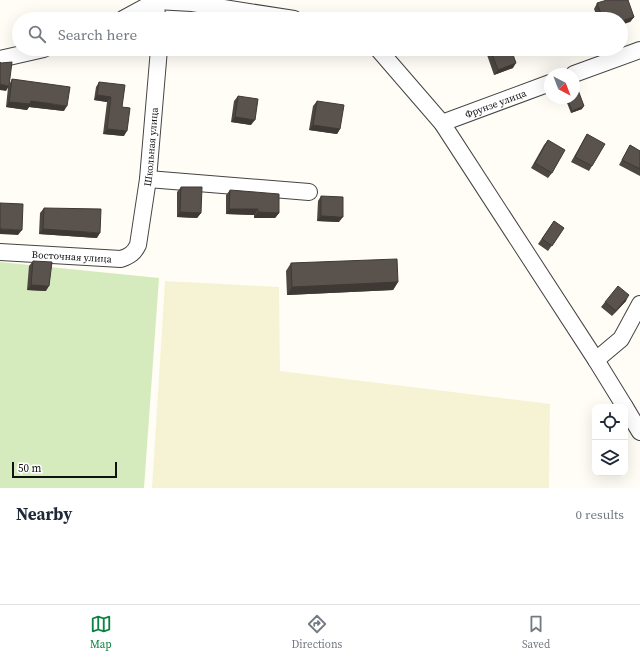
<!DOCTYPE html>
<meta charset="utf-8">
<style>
:root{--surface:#fff;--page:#f2f2f3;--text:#1f2937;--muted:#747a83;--line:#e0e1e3;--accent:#0b8043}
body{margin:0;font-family:"Source Serif 4",serif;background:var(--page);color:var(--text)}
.controls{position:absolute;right:12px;bottom:12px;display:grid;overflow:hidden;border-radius:8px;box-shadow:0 4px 16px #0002}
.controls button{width:36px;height:36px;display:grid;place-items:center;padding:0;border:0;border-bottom:1px solid var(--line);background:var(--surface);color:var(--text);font:20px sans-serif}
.compass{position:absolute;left:544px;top:68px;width:36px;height:36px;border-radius:50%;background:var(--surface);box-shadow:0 4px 16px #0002;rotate:138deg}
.scale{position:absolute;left:12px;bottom:10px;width:105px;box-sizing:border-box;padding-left:4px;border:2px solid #111;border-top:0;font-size:11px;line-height:14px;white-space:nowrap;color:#111;-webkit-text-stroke:3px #fff;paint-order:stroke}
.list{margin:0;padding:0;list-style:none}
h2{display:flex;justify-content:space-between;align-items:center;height:52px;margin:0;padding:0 16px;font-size:17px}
h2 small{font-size:13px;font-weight:400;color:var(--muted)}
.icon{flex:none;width:22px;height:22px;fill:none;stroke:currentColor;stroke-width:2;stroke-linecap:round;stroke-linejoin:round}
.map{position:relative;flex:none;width:640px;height:488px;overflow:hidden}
.search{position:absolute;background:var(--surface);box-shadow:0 4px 16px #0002;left:12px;right:12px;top:12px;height:44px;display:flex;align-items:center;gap:10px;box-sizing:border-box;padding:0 14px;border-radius:22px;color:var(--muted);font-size:15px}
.sheet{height:116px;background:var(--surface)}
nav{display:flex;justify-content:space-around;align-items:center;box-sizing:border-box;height:56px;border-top:1px solid var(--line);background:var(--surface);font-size:11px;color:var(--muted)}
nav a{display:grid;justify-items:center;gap:2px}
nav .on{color:var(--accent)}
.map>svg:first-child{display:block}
</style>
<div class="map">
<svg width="640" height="488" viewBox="0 0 640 488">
<rect width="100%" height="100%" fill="#fffdf5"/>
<path fill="#f6f3d4" d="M165,281l114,6 1,84 270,33 -1,84h-397z"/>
<path fill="#d5ebbd" d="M0,262l159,16 -15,210h-144z"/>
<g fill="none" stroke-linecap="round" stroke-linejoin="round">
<defs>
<g id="minor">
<path d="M156,0l1,19"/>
<path d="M123,19l33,-18 36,2 102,16"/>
<path d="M378,49l64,74 154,237 25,-21 19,-35"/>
<path d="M0,59l44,-10"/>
<path d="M574,74l66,-24"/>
<path id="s1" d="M442,123l108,-40"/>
<path d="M148,179l161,13"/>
<path id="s2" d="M0,252l121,7c9,-3 13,-6 17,-14l10,-66 11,-130"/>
<path d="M596,360l29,47"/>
<path d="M625,407l15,25"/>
</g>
</defs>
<use href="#minor" stroke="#444" stroke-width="18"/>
<use href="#minor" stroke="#fff" stroke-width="16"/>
</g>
<path fill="#4d4742" d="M597,3l37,14 -4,5 -9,-3h-23l-4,-10z
M488,49h23l2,19 -19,7 -8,-23z
M549,49h18l-15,6z
M12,79l52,32 -35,-4 -2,3 -21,-3 2,-20 -2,4z
M99,82l23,25 2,29 -21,-2 4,-32 -13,-2 2,-13z
M238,96l13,29 -20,-3 3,-21z
M565,98h9l8,11 -11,4z
M317,101l23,28 -3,5 -28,-4 4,-24z
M587,134l5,32 -3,5 -18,-9 13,-23z
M548,140l4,33 -4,5 -17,-10 13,-23z
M630,145l10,6v25l-21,-11z
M181,187l20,26 -4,5 -20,-1v-25z
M230,190l49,23 -4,5h-21v-3l-28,-1v-19z
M321,196l18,26 -22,-1 1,-20z
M44,208l53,30 -58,-4 1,-21z
M554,221l10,7 -16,23 -10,-7z
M33,261l13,30 -19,-1 2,-24z
M291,263l107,19 -5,8 -106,5 -1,-24z
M626,301l-14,15 -11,-9 4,-5z"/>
<path fill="#3f3936" d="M634,17l-4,5 -9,3v-4z
M557,49h10l-15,6 3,-5z
M516,63l-3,5 -19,7 4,-5z
M0,84l9,2 -3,5 -6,-1z
M97,95l14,2 -4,5 -13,-2z
M31,101l36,5 -3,5 -35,-4 -2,3 -21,-3 3,-5z
M584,106l-2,3 -11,4 1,-2z
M235,117l20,3 -4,5 -20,-3z
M313,125l27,4 -3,5 -28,-4z
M107,129l20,2 -3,5 -21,-2z
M229,209h29l-4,6 -28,-1z
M180,212l21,1 -4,5 -20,-1z
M258,212l21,1 -4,5h-21z
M321,216l22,1 -4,5 -22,-1z
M0,229l22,1 -4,5 -18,-1z
M43,229l57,4 -3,5 -58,-4z
M398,282l-5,8 -106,5 5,-8z
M31,285l18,1 -3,5 -19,-1z
M629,295l-3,6 -14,15 4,-5z"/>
<path fill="#5a524d" stroke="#3f3936" d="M607,0h21l6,17 -13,4v-2h-18l-6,-16z
M490,49h21l5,14 -18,7z
M0,62l1,1 11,-1 -3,24 -9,-2z
M12,79l58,8 -3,19 -36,-5 -1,3 -21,-2z
M99,82l26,3 -3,22 8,1 -3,23 -20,-2 4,-32 -14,-2z
M578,90l6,16 -12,5 -5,-13h7v-7z
M238,96l20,3 -3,21 -20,-3z
M317,101l27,4 -4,24 -27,-4z
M587,134l18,10 -13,22 -17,-9z
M548,140l17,10 -13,23 -17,-10z
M630,145l10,6v18l-18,-9z
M181,187h21l-1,26 -21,-1z
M230,190l49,4v19l-21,-1v-3h-29z
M321,196l22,1v20l-22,-1z
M0,203l23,1 -1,26 -22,-1z
M44,208l57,1 -1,24 -57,-4z
M554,221l10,7 -12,18 -10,-7z
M397,259l1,23 -106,5 -1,-24z
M33,261l19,1 -3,24 -18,-1z
M618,286l11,9 -13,16 -11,-9z"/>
<g text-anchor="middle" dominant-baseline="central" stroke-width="4" stroke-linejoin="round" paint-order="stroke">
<g font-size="10" fill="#111" stroke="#fff">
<text stroke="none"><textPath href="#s1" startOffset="57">Фрунзе улица</textPath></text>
<text stroke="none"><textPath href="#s2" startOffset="243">Школьная улица</textPath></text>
<text stroke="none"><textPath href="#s2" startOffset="72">Восточная улица</textPath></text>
</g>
</g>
</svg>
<div class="controls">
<button><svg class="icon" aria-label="locate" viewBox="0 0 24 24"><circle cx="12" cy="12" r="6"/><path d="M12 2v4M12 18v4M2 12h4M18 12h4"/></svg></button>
<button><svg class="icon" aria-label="layers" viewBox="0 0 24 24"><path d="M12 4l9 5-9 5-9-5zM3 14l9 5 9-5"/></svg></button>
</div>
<svg class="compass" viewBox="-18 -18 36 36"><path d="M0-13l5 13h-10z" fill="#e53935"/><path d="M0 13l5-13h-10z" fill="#747a83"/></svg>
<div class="scale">50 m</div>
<div class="search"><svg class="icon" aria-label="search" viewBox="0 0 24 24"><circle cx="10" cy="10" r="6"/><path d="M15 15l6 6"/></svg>Search here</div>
</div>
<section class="sheet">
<h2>Nearby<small>0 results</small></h2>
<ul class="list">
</ul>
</section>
<nav>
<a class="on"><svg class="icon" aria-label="map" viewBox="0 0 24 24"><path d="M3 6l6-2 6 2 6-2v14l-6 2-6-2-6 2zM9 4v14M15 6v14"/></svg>Map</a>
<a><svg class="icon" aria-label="directions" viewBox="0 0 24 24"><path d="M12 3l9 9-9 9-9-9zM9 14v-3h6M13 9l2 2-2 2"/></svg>Directions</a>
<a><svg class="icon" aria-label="saved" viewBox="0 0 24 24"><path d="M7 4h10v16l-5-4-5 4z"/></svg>Saved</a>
</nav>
